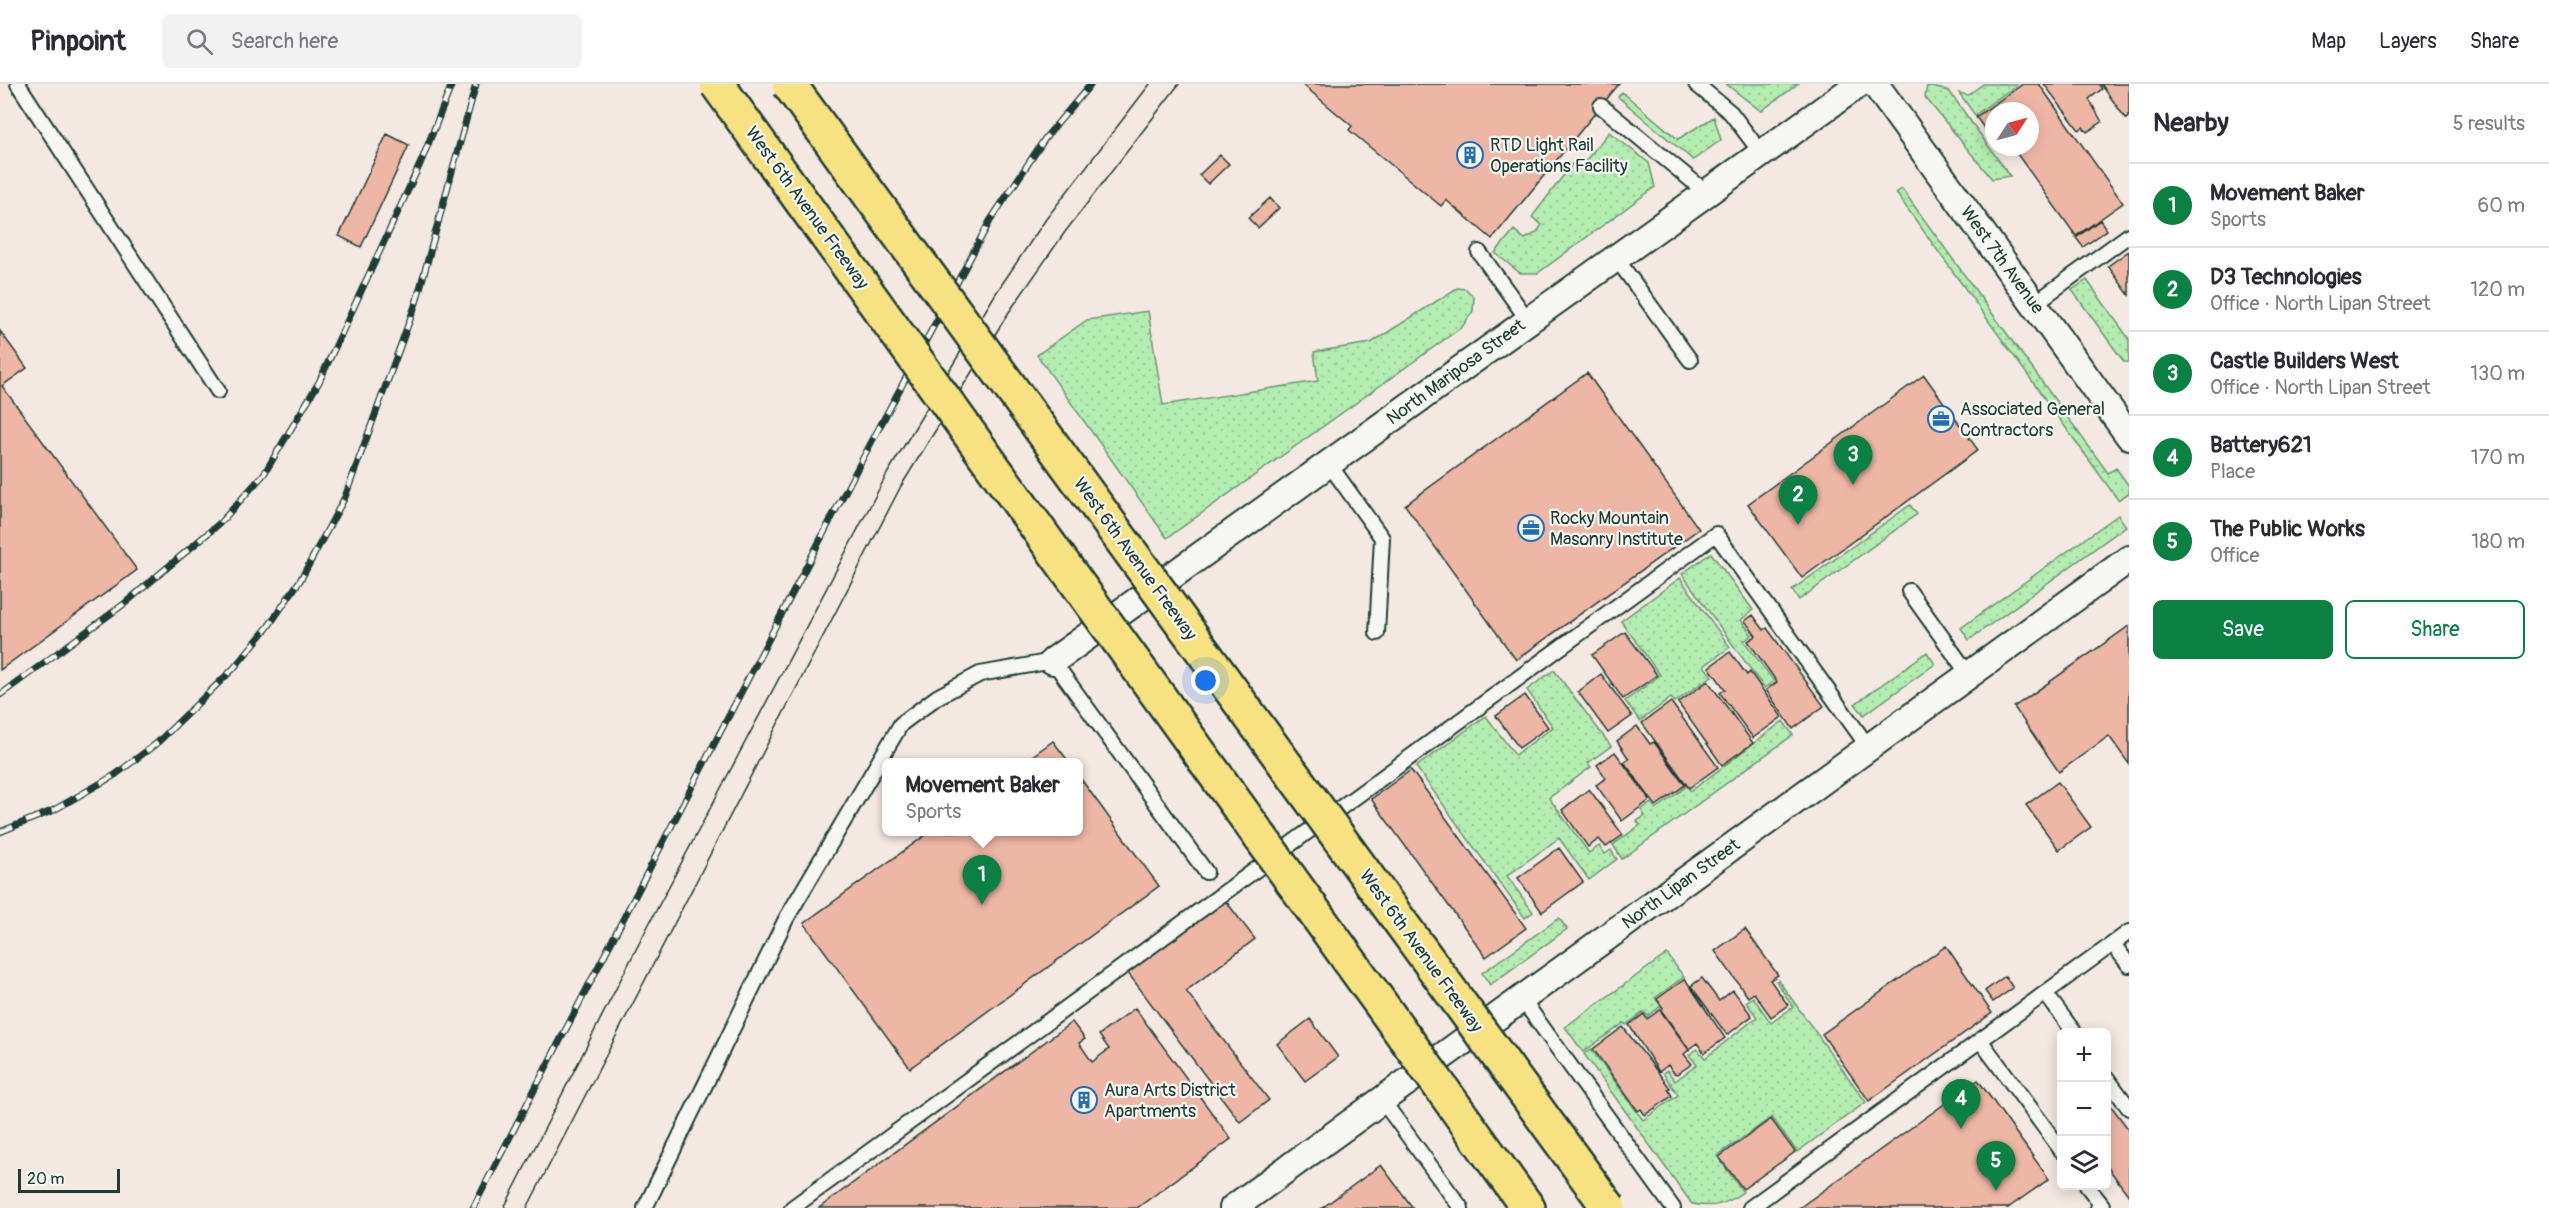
<!DOCTYPE html>
<meta charset="utf-8">
<style>
:root{--surface:#fff;--page:#f2f2f3;--text:#2b2b33;--muted:#7c7c81;--line:#e1e1e2;--accent:#0b8043}
body{margin:0;font-family:Pangolin,sans-serif;background:var(--page);color:var(--text)}
.controls{position:absolute;right:18px;bottom:18px;display:grid;overflow:hidden;border-radius:9px;box-shadow:0 3px 15px #0003}
.controls button{width:54px;height:54px;display:grid;place-items:center;padding:0;border:0;border-bottom:2px solid var(--line);background:var(--surface);color:var(--text);font:30px sans-serif}
.compass{position:absolute;left:1985px;top:18px;width:54px;height:54px;border-radius:50%;background:var(--surface);box-shadow:0 3px 15px #0003;rotate:54deg}
.scale{position:absolute;left:18px;bottom:15px;width:102px;box-sizing:border-box;padding-left:6px;border:3px solid #1f3d34;border-top:0;font-size:16px;line-height:21px;white-space:nowrap;color:#1f3d34;-webkit-text-stroke:4px #f6f6f2;paint-order:stroke}
.you{position:absolute;left:1206px;top:597px;width:21px;height:21px;margin:-15px;border:4px solid #fff;border-radius:50%;background:#1a73e8;box-shadow:0 0 0 9px #1a73e833}
.badge{display:grid;place-items:center;width:39px;height:39px;border-radius:50%;background:var(--accent);color:#fff;font-size:20px;font-weight:700}
.pin{position:absolute;translate:-50% -50px;filter:drop-shadow(0 2px 3px #0008)}
.pin::after{content:'';position:absolute;top:32px;width:21px;height:18px;background:inherit;clip-path:polygon(0 0,100% 0,50% 100%)}
.popup{position:absolute;left:882px;top:674px;width:201px;height:78px;box-sizing:border-box;display:grid;place-content:center;border-radius:9px;background:var(--surface);filter:drop-shadow(0 2px 4px #0005);font-size:20px;white-space:nowrap;color:var(--muted)}
.popup b{font-size:22px;color:var(--text)}
.popup::after{content:'';position:absolute;left:50%;top:100%;margin-left:-12px;border:12px solid transparent;border-top-color:var(--surface)}
.list{margin:0;padding:0;list-style:none}
h2{display:flex;justify-content:space-between;align-items:center;height:78px;margin:0;padding:0 24px;font-size:26px}
h2 small{font-size:20px;font-weight:400;color:var(--muted)}
.list li{display:grid;grid-template-columns:39px 1fr auto;gap:18px;align-items:center;box-sizing:border-box;height:84px;padding:0 24px;border-top:2px solid var(--line)}
.list b{display:block;font-size:22px;white-space:nowrap}
.list p{margin:0;font-size:20px;white-space:nowrap;color:var(--muted)}
.list em{font-size:20px;font-style:normal;color:var(--muted)}
.actions{display:flex;gap:12px;padding:18px 24px}
.actions a{flex:1;padding:14px 0;border:2px solid var(--accent);border-radius:9px;text-align:center;font-size:21px;color:var(--accent)}
.actions .main{background:var(--accent);color:#fff}
.icon{flex:none;width:33px;height:33px;fill:none;stroke:currentColor;stroke-width:2;stroke-linecap:round;stroke-linejoin:round}
.map{position:relative;flex:none;width:2129px;height:1124px;overflow:hidden}
header{display:flex;align-items:center;gap:36px;box-sizing:border-box;height:84px;padding:0 30px;background:var(--surface);border-bottom:2px solid var(--line)}
header strong{font-size:28px}
nav{display:flex;gap:33px;margin-inline-start:auto;font-size:21px}
.search{width:420px;height:54px;background:var(--page);display:flex;align-items:center;gap:15px;box-sizing:border-box;padding:0 21px;border-radius:9px;color:var(--muted);font-size:22px}
main{display:flex}
aside{flex:1;background:var(--surface)}
.map>svg:first-child{display:block}
</style>
<header>
<strong>Pinpoint</strong>
<div class="search"><svg class="icon" aria-label="search" viewBox="0 0 24 24"><circle cx="10" cy="10" r="6"/><path d="M15 15l6 6"/></svg>Search here</div>
<nav><a>Map</a><a>Layers</a><a>Share</a></nav>
</header>
<main>
<div class="map">
<svg width="2129" height="1124" viewBox="0 0 2129 1124">
<defs>
<pattern id="grass-dots" width="8" height="8" patternUnits="userSpaceOnUse" patternTransform="scale(1.5)"><rect width="8" height="8" fill="#b4edb1"/><path d="M2 2h.1M6 6h.1" fill="none" stroke="#9acc99" stroke-width="1.8" stroke-linecap="round"/></pattern>
</defs>
<rect width="100%" height="100%" fill="#f4e9e2"/>
<filter id="ink" filterUnits="userSpaceOnUse"><feTurbulence type="fractalNoise" baseFrequency=".0167" numOctaves="2"/><feDisplacementMap in="SourceGraphic" scale="12" xChannelSelector="R" yChannelSelector="G"/><feConvolveMatrix kernelMatrix="1 2 1 2 8 2 1 2 1" color-interpolation-filters="sRGB"/></filter>
<g filter="url(#ink)">
<path fill="url(#grass-dots)" stroke="#6a9572" stroke-width="1.5" d="M1726,0h72l-37,27z
M1983,0h35l-43,31 -16,-22 9,2z
M1927,2l22,5 61,85 -18,3 -67,-82z
M1622,8l56,47 36,-22 7,23 -28,20 -75,-63z
M1609,48l40,31 6,24 -117,86h-18l-25,-20 19,-23 11,9 11,-6 6,-8 -10,-8 43,-57 7,5z
M1902,105l206,284 8,-5 13,18v7l-11,7 -222,-307z
M2087,196l42,59v23h-5l-52,-72z
M1457,204l9,1 8,8 -1,14 -11,16 -295,211 -130,-183 50,-35 61,-9 15,94 155,-24 -4,-29 57,-9z
M1910,421l7,9 -118,86 -7,-10z
M2118,431l8,11 -157,114 -8,-12z
M1711,469l42,57 -12,10 11,15 -8,6 30,40 -10,7 -82,-114z
M1680,494l50,69 -26,19 8,10 -37,26 -4,-4 -31,23 -15,-20 35,-26 -39,-54z
M1927,568l8,12 -71,51 -9,-11z
M1554,586l57,76 -23,17 3,4 -42,31 40,55 10,-7 6,8 6,-4 6,9 -28,21 -30,-42 -52,38 26,36 -8,6 -109,-151 70,-51 29,39 38,-28 -26,-37z
M1783,637l10,14 -171,124 -9,-14 27,-20 -3,-4 8,-5 -4,-6 10,-7 5,6 31,-23 4,5z
M1559,834l8,11 -77,56 -8,-12z
M1667,870l17,23 -29,21 6,8 -13,10 -4,-4 -18,13 -2,-2 -41,29 -18,-25z
M1778,896l88,122 -69,50 -25,-35 -55,39 26,36c-18,13 -29,16 -51,12l-108,-150 7,-5 52,71 35,-25 -15,-22 4,-3 8,11 22,-16 -8,-10 8,-6 8,9 52,-41 -11,-15 7,-5 18,26 22,-16 -17,-26z"/>
<path fill="#eeb6a4" stroke="#1f3d34" stroke-width="1.5" d="M1302,0h317l-127,155 -46,-39 -5,6 -92,-76 3,-4z
M2023,0h16l84,119 -47,33 -64,-89h18v-36h-36v31l-18,-25z
M2044,0h55l3,5 -13,10 13,23 -15,10 -4,-5 -4,3z
M2101,0h28v32l-3,3z
M387,50l22,11 -48,102 -22,-11z
M1220,71l9,9 -21,20 -9,-9z
M1270,114l9,10 -21,20 -10,-10z
M2100,136l7,10 -24,17 -7,-9z
M2129,167v44l-21,-29z
M0,247l27,37 -25,18 135,184 -137,100z
M1587,289l112,156 -183,131 -111,-155z
M1924,291l54,75 -176,128 -54,-74z
M1753,531l11,15 3,-2 57,78 -31,23 -27,-39 11,-8 -29,-41 8,-5 -11,-15z
M2129,542v138l-20,-28 -50,36 -45,-65z
M1625,548l32,43 -34,24 -31,-44z
M1730,568l17,23 3,-3 32,45 -29,21 -33,-45 5,-4 -16,-22z
M1601,590l31,42 -24,17 -30,-41z
M1708,597l45,62 -31,22 -44,-62z
M1525,611l23,32 -29,21 -23,-32z
M1671,618l47,65 -29,21 -47,-65z
M1637,642l13,18 4,-2 31,43 -29,21 -32,-44 5,-3 -12,-18z
M1053,657l16,21h-45z
M1615,668l35,48 -28,21 -26,-36 10,-7 -9,-13z
M1411,686l115,158 -40,29 -115,-158z
M1078,691l81,111 -249,182 -106,-145 126,-91h148z
M2058,698l33,45 -32,23 -33,-45z
M1589,705l34,46 -17,12 -7,-8 -11,8 -26,-37z
M1559,764l24,34 -41,30 -24,-34z
M1225,816l30,39 -69,52 83,109 -29,22 -112,-149z
M1745,845l33,46 -8,5 18,25 -17,12 -17,-24 -6,4 -33,-46z
M1946,862l46,67 -123,88 -47,-67z
M2005,892l8,12 -20,14 -8,-11z
M1702,894l17,23 14,-11 19,26 -25,19 -36,-49z
M1685,895l40,59 -21,15 -7,-10 -8,6 -28,-39 2,-2 -6,-9z
M1135,924l96,131 -94,69h-318l253,-186 13,17 -6,4 13,19 17,-13 -10,-14z
M1660,926l29,40 -5,4 8,10 -15,10 -3,-1 -6,-8 -9,7 -30,-47 15,-11 3,5z
M1310,935l28,38 -33,24 -28,-37z
M1623,943l47,61 -2,1 4,7 -27,19 -4,-6 -3,2 -45,-62z
M1978,996l71,99 -41,29h-209z
M2106,1015l23,31v66l-23,-31z
M1771,1035l24,33 -52,37 -24,-32z
M1381,1081l32,43h-91z"/>
<g fill="none" stroke-linecap="round" stroke-linejoin="round">
<defs>
<path id="lane" d="M18,0l200,307
M1696,0l35,29 31,41
M1601,22l106,87
M1479,168l49,68
M1616,174l74,102
M2034,220l95,-69
M1329,380l53,74 -5,95
M1909,507l60,84
M2113,860l16,21
M2045,909l29,39
M1522,915l151,209
M1980,956l82,111
M2106,993l23,31
M1382,1016l79,108
M2087,1102l15,19 -4,3
M645,1124l141,-289 115,-195 36,-27 43,-23 73,-13 153,211
M792,1124l924,-674 153,214
M1750,1124l379,-276"/>
<path id="street" d="M1875,0l254,352
M1053,577l806,-577
M1233,1124l896,-649"/>
<path id="highway" d="M1494,1077l34,47"/>
</defs>
<use href="#lane" stroke="#1f3d34" stroke-width="18"/>
<use href="#street" stroke="#1f3d34" stroke-width="30"/>
<use href="#highway" stroke="#1f3d34" stroke-width="38"/>
<use href="#lane" stroke="#f6f6f2" stroke-width="14"/>
<use href="#street" stroke="#f6f6f2" stroke-width="26"/>
<use href="#highway" stroke="#f7e281" stroke-width="33"/>
<path stroke="#1f3d34" stroke-width="1.5" d="M504,1124l145,-284 238,-450 109,-181 50,-74 104,-135
M527,1124l374,-722 108,-174 56,-80 114,-148"/>
<defs>
<path id="rail" d="M0,611l124,-91 96,-81 44,-49 55,-92 102,-220 31,-78
M0,748l54,-22 61,-35 42,-32 76,-74 35,-42 33,-48 44,-82 71,-194 60,-219
M473,1124l383,-737 134,-250 56,-84 45,-53"/>
</defs>
<use href="#rail" stroke="#1f3d34" stroke-width="7"/>
<use href="#rail" stroke="#f6f6f2" stroke-width="4.5" stroke-dasharray="14" stroke-linecap="butt"/>
<defs>
<path id="highway-bridge" d="M717,0l777,1077
M789,0l820,1124"/>
</defs>
<use href="#highway-bridge" stroke="#1f3d34" stroke-width="38" stroke-linecap="butt"/>
<use href="#highway-bridge" stroke="#f7e281" stroke-width="33"/>
</g>
</g>
<defs>
<symbol id="building-ring" viewBox="-11 -11 22 22"><circle r="9.5" fill="#f6f6f2" stroke="#1f6fb2" stroke-width="1.5"/><path d="M-4-6H4V6H1V3H-1V6H-4ZM-2.5-4.3h1.7v1.8h-1.7ZM.8-4.3h1.7v1.8H.8ZM-2.5-1h1.7V.8h-1.7ZM.8-1h1.7V.8H.8Z" fill="#1f6fb2"/></symbol>
<symbol id="office-ring" viewBox="-11 -11 22 22"><circle r="9.5" fill="#f6f6f2" stroke="#1f6fb2" stroke-width="1.5"/><path d="M-6-3h4V-5.5h4V-3h4V5H-6ZM-1-4.5V-3h2v-1.5ZM-6 0V1H6V0Z" fill="#1f6fb2"/></symbol>
</defs>
<g fill-rule="evenodd">
<use href="#building-ring" x="1455" y="56" width="30" height="30"/>
<use href="#office-ring" x="1926" y="320" width="30" height="30"/>
<use href="#office-ring" x="1516" y="429" width="30" height="30"/>
<use href="#building-ring" x="1069" y="1001" width="30" height="30"/>
</g>
<g text-anchor="middle" dominant-baseline="central" stroke-width="4.5" stroke-linejoin="round" paint-order="stroke">
<g font-size="18" fill="#1f3d34" stroke="#f6f6f2" text-anchor="start">
<text x="1490" y="61">RTD Light Rail<tspan x="1490" dy="21">Operations Facility</tspan></text>
<text x="1960" y="325">Associated General<tspan x="1960" dy="21">Contractors</tspan></text>
<text x="1550" y="434">Rocky Mountain<tspan x="1550" dy="21">Masonry Institute</tspan></text>
<text x="1104" y="1006">Aura Arts District<tspan x="1104" dy="21">Apartments</tspan></text>
</g>
<g font-size="18" fill="#1f3d34" stroke="#f6f6f2">
<text transform="translate(807 124) rotate(54)">West 6th Avenue Freeway</text>
<text transform="translate(2002 176) rotate(54)">West 7th Avenue</text>
<text transform="translate(1456 288) rotate(-36)">North Mariposa Street</text>
<text transform="translate(1135 475) rotate(54)">West 6th Avenue Freeway</text>
<text transform="translate(1681 800) rotate(-36)">North Lipan Street</text>
<text transform="translate(1421 867) rotate(54)">West 6th Avenue Freeway</text>
</g>
</g>
</svg>
<div class="controls">
<button>+</button>
<button>−</button>
<button><svg class="icon" aria-label="layers" viewBox="0 0 24 24"><path d="M12 4l9 5-9 5-9-5zM3 14l9 5 9-5"/></svg></button>
</div>
<svg class="compass" viewBox="-18 -18 36 36"><path d="M0-13l5 13h-10z" fill="#e53935"/><path d="M0 13l5-13h-10z" fill="#7c7c81"/></svg>
<div class="scale">20 m</div>
<div class="you"></div>
<div class="pin badge" style="left:982px;top:821px">1</div>
<div class="popup"><b>Movement Baker</b>Sports</div>
<div class="pin badge" style="left:1798px;top:441px">2</div>
<div class="pin badge" style="left:1853px;top:401px">3</div>
<div class="pin badge" style="left:1961px;top:1045px">4</div>
<div class="pin badge" style="left:1996px;top:1107px">5</div>
</div>
<aside>
<h2>Nearby<small>5 results</small></h2>
<ul class="list">
<li><span class="badge">1</span><div><b>Movement Baker</b><p>Sports</p></div><em>60 m</em></li>
<li><span class="badge">2</span><div><b>D3 Technologies</b><p>Office · North Lipan Street</p></div><em>120 m</em></li>
<li><span class="badge">3</span><div><b>Castle Builders West</b><p>Office · North Lipan Street</p></div><em>130 m</em></li>
<li><span class="badge">4</span><div><b>Battery621</b><p>Place</p></div><em>170 m</em></li>
<li><span class="badge">5</span><div><b>The Public Works</b><p>Office</p></div><em>180 m</em></li>
</ul>
<div class="actions"><a class="main">Save</a><a>Share</a></div>
</aside>
</main>
